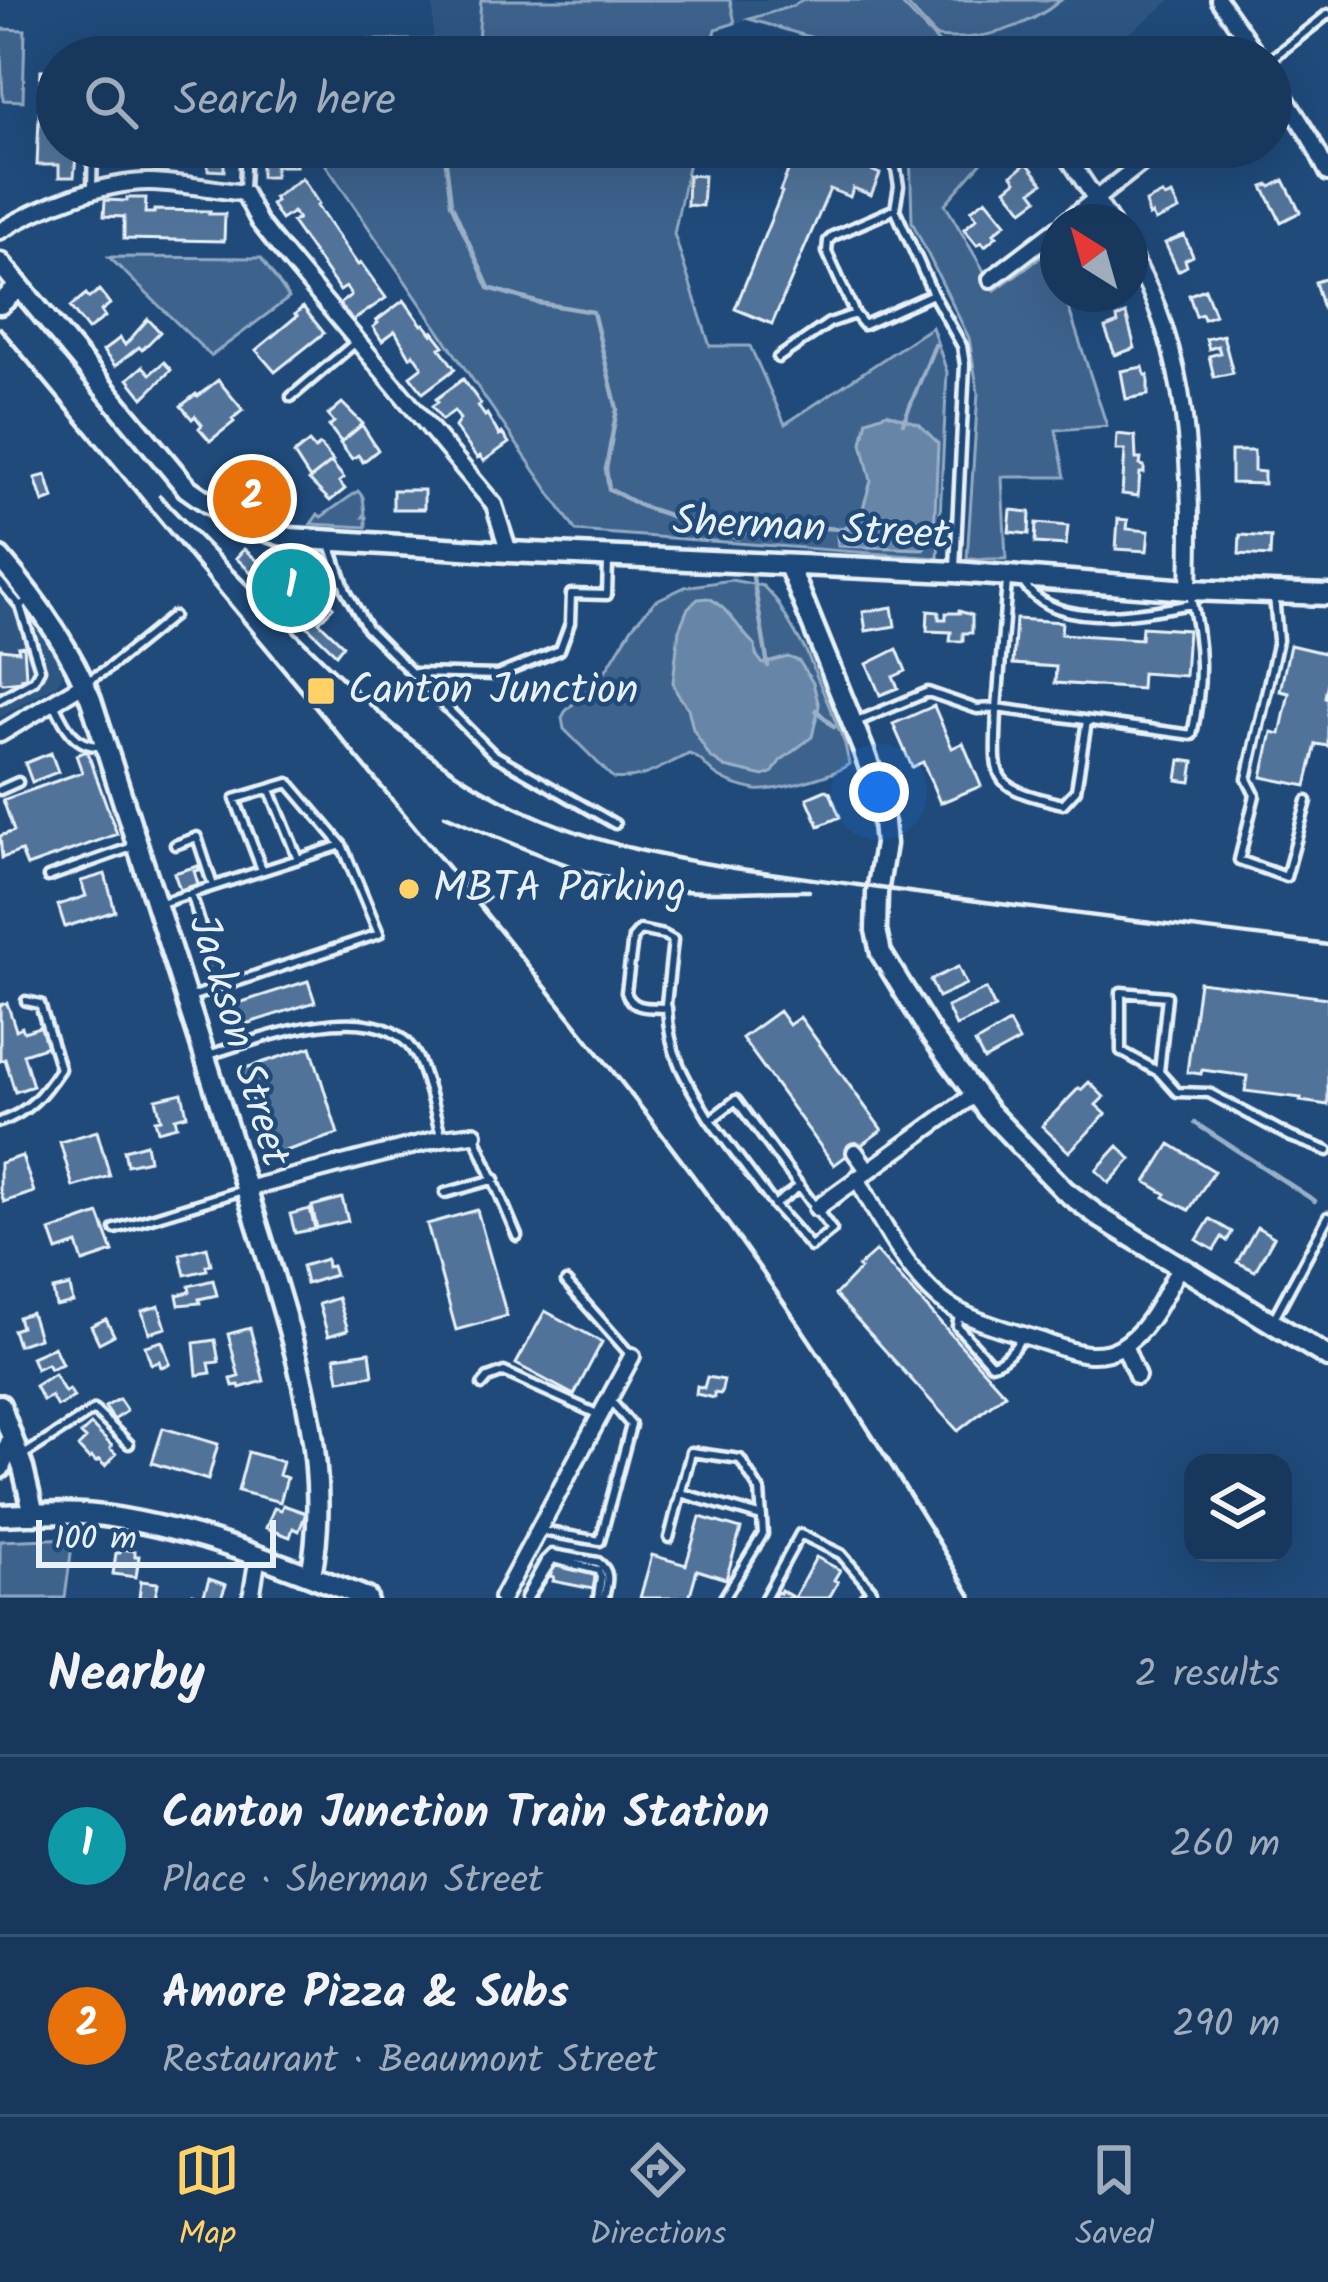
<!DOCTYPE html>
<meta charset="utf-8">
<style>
:root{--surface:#17385c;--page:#244365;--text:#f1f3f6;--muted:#9eacbb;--line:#365272;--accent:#ffd166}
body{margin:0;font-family:Kalam,sans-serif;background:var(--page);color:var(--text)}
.controls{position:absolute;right:36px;bottom:36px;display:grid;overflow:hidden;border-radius:24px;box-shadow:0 12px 48px #0002}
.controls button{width:108px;height:108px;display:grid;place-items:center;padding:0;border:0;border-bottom:3px solid var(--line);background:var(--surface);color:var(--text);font:60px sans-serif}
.compass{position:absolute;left:1040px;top:204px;width:108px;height:108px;border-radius:50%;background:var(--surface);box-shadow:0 12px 48px #0002;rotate:323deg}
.scale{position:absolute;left:36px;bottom:30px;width:240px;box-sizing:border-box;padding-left:12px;border:6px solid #e8f1f8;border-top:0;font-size:33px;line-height:42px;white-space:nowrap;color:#e8f1f8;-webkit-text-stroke:9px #1f4a7a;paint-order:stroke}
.you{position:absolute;left:879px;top:792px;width:42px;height:42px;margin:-30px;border:9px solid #fff;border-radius:50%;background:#1a73e8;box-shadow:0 0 0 18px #1a73e833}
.badge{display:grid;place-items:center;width:78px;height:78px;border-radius:50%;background:var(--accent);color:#fff;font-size:39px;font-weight:700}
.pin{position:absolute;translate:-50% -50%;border:6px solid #fff;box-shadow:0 3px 12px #0006}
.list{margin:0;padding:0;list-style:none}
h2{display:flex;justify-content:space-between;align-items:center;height:156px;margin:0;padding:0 48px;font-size:51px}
h2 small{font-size:39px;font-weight:400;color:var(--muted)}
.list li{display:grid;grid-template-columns:78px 1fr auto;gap:36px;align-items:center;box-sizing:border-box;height:180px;padding:0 48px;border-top:3px solid var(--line)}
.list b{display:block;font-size:45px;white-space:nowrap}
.list p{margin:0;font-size:39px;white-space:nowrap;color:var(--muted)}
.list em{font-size:39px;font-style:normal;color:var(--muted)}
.icon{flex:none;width:66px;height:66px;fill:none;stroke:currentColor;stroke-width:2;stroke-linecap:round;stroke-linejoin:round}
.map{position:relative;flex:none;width:1328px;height:1598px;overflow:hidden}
.search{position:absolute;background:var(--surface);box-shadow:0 12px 48px #0002;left:36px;right:36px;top:36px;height:132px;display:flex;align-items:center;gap:30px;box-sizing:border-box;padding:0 42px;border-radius:66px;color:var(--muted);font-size:45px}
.sheet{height:516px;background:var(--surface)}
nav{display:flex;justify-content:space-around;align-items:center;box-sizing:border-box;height:168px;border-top:3px solid var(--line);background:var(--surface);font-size:33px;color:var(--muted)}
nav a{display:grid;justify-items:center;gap:6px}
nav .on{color:var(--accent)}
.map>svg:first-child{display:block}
</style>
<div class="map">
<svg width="1328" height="1598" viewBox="0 0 1328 1598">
<rect width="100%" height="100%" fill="#1f4a7a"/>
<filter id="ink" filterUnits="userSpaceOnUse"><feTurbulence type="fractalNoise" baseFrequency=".00833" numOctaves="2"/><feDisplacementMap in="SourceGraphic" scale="24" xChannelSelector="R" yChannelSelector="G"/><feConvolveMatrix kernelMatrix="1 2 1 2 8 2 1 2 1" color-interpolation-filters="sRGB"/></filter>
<g filter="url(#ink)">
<path fill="#2e5683" d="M433,0h369l-9,6 -170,51h-190z
M898,0h273l-72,57h-147z
M0,570l36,45 26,50v11l-6,9 -56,32z"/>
<path fill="#3c628c" stroke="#92aac2" stroke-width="3" d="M481,0h249l5,23 -19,6 -6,28h-87l49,-17 -74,17h-112l-8,-15z
M802,0h96l54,57h-106l-12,-13 -85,-25 44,-13z
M903,0h158c-34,28 -80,42 -124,37z
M0,29l25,1 -2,71 -20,-1z
M303,40h130v17h-128z
M318,147h374l-18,87 36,112h40l35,78 147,-97 15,45 -9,186 -362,-27 -257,-376z
M910,147h85l-50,57 50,86 54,-39 9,26v17h6l43,132 -51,4 9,47h-63l4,82h-39l11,-166 -9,-55 -57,-116z
M109,257l152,1 28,40 -78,58z
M358,491l5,6 2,17 -2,3h3v10l-55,-3 7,-10 3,3z
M731,580l32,6 13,14 30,51 39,93 4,20c-13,11 -76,28 -93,26 -11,-2 -27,-7 -37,-13 -12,-7 -16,-19 -30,-23 -26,11 -46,28 -76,24l-49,-49 -2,-11 3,-6 39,-39 29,-47 22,-25 30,-14z
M73,1538l-8,60h-65v-57z"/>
<path fill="#6685a7" stroke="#9ab0c7" stroke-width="3" d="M887,413l32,11 19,19 -4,92 -11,14 -85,-3 -1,-10 26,-28 8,-27 -9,-38 5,-23z
M708,598c22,10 31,33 47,47l1,10 7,9 25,-7 11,4 14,22 6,23 -7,31 -32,24 -7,11 -9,4 -39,-9 -15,-10 -17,-28 -5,-21 -11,-15 -4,-11 6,-52 9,-22 10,-9z"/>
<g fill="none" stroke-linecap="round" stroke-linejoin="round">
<path stroke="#9ab0c7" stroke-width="4.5" d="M374,55l5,2
M444,147l7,56 38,85 50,15 54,9 24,97 -11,60 3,20 32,17 97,32c29,-24 75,-8 110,-9
M903,423l32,-78
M753,577l15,89
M816,710l18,17
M1195,1123l120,78"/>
</g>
<path fill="#517399" stroke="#e8f1f8" stroke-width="3" d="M1200,37l15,15 -5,5 -43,-1 11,-12 7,8z
M41,70h16v77h20l-3,30h-15v-12h-22z
M188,147h40v8h-4v16l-16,-1v-10l-20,-1z
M257,147h39v19h-21v11h-14v-14h-4z
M739,147h98l30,13 -3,7 16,7 -9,21 -18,-7 -3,9 -20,-8 -58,135 -37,-15 47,-117 -2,-1 8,-20 -51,-21z
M1027,163l16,20 -11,8 6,8 -15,11 -17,-21 10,-8 -4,-6z
M688,175l16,1 -2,30 -15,-1z
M302,178l17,26 -2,2 41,59 3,-2 25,35 -35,24 -12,-18 12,-9 -5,-8 -6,4 -48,-69 6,-3 -5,-7 -12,8 -10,-16 5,-3 -2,-3z
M1284,180l16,32 -19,10 -18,-35 6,-2 2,2z
M1162,194l3,4 7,-3 7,15 -24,11 -3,-7 -3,2 -3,-14z
M127,198h19l-1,15h9v-3l56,1 -1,3h16l-1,27 -100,-2v-22l-20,-1 1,-16 22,1z
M986,199l20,24 -12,10 3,3 -12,10 -3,-4 -5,3 -13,-16 13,-11 -6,-8z
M1184,235l9,21 -8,4 2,6 -9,5 -13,-28z
M1328,278v30l-5,1 -8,-27z
M1205,289l10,26 -11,4 -2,-5 -6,2 -7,-21z
M99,290l11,14 -9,7 4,6 -17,13 -18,-23 16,-13 3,4z
M404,300l18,25 2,-1 8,10 1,-2 11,14 -4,2 15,21 -32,24 -13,-17 12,-9 -9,-13 -3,3 -15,-26 -13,10 -9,-14 5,-4 -2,-2z
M303,307l21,26 -49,39 -19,-22 41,-34 -2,-2z
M1126,314l9,34 -20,7 -10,-27 13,-5 -1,-5z
M148,319l12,13 -18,18 -3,-3 -24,19 -12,-15 17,-13 5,7z
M1223,335l10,38 -19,4 -5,-21 11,-3 -2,-7 -9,3 -3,-10z
M164,362l7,8 -28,28 -15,-19 15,-13 7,8z
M1143,367l2,8h3v20l-22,4 -5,-28z
M463,379l18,25 -3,2 7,10 2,-2 12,21 3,-2 7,10 -25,18 -4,-5 -3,2 -22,-31 5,-8 -6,-8 -12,9 -10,-14 6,-4 -2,-3z
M218,380l25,30 -11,9 2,3 -24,19 -11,-13 3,-3 -7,-9 -3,3 -11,-13 15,-12 2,2z
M342,403l21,21 -22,18 -12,-16 5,-4 -6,-7z
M362,425l16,25 -15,12 -5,-7 -6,4 -12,-16z
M1117,434l18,2 1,23h5l-1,6 4,1v7h-4l-2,23 -16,-2 3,-44h-9z
M309,442l6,7 5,-4 13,16 -23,18 -16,-25z
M1231,451h23v20l10,1v12l-33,-1z
M331,462l13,16 -5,4 6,7 -15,12 -21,-21z
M46,475l7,23 -10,4 -8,-24z
M250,483l14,6 -7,17 -14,-6z
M393,490h31v19h-31z
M1011,510l19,2 -1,22 -20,-2z
M1118,519l10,1 -1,9 22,2 -2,20 -31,-2z
M1036,523l32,3 -2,19 -31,-2z
M1240,535l31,2 -1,19 -31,-2z
M244,549l23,20 7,-10h11l48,48 -14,15 24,23 -7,9 -100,-96z
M892,607l3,19 -29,5 -3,-19z
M928,611l11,1v7h7v-6h13v-2l13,4v18h-9v8h-13l1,-9 -24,-1z
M1016,619l46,3 -1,12 80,5 1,-12 46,3 -3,46 -43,-3 -1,16 -86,-6 1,-16 -43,-3z
M1290,645l38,9v28l-3,15 3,1v48l-12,-2 -10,42 -44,-9 10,-45 8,2 9,-41 -9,-2z
M24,646l2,31 -4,1v3l-19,2 -3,-2v-32l19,2 -1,-4z
M897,649l9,22 -13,6 5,11 -18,7 -13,-31z
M934,706l18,42 11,-5 18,43 -41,17 -17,-41 -11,5 -19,-43z
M87,751l30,83 -90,32 -6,-15 -19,7 -2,-22 14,-5 -11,-31 79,-28 -6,-17z
M51,753l7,19 -26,10 -7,-19z
M1180,760l14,2 -3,20 -14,-2z
M826,790l4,2 10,25 -21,9 -12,-28z
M198,866l1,4 -5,1 4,13 -18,6 -6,-17z
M467,870l22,28 -6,5 -23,-28z
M105,874l10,37 -50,16 -7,-22 28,-9 -5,-15z
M958,967l8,17 -28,13 -8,-17z
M308,981l7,21 -85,27 -7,-21z
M1199,982l129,16v107l-28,-4 1,-3 -56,-7 2,-15 -45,-6 -1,4 -14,-2z
M986,989l9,19 -39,18 -9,-19z
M7,1003l9,27 6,-3 2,5 21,-7 6,20 -28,9 10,32 -18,6 -10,-33 -5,2v-56z
M779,1011l10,14 11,-8 82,113 -48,35 -92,-127z
M1009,1023l10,18 -35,19 -9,-17z
M311,1047l27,87 -69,22 -27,-87z
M1089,1082l15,15 -8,8 10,9 -37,38 -27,-26 37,-38 2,2z
M182,1093l5,22 -12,3 2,8 -19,5 -3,-11 6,-1 -5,-20z
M97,1131l13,45 -37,11 -13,-45z
M146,1144l3,16 -22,5 -3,-15z
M1170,1144l44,27 -25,39 -25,-13 2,-3 -20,-12z
M1118,1146l13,13 -22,24 -13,-13z
M22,1156l12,36 -30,10 -4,-12v-27z
M342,1198l6,23 -31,7 -5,-22z
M310,1209l5,20 -20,4 -5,-19z
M477,1210l30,106 -51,14 -29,-106z
M99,1214l14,38 -30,10 -6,-18 -20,7 -7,-20z
M1210,1219l22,13 -5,9 -5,-4 -8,13 -17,-10z
M1257,1227l17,10 -19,34 -18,-9z
M207,1247l4,17 -5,2 1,4 -22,5 -5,-21z
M876,1251l129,143 -47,37 -123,-136 25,-26 -2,-2z
M326,1259l1,8 5,-1 3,9 -29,9 -4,-18z
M213,1280l4,15 -18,4 1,4 -21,2 -2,-10 13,-3 -1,-6z
M70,1286l3,16 -17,4 -3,-16z
M338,1298l10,32 -20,6 -9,-32z
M159,1306l7,22 -17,5 -7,-22z
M545,1311l57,31 -28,53 -58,-31z
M31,1313l8,25 -21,7 -5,-15 8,-3 -3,-10z
M106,1319l8,16 -15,8 -8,-17z
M250,1328l14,53 -24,7 -1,-3 -6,1 -2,-7 8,-2 -11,-43z
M215,1340l4,22 -10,1 2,10 -14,2 -3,-32z
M162,1341l8,23 -9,3 -2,-6 -8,3 -6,-18z
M54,1347l8,17 -12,5 -3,-5 -11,5 -5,-12z
M370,1352l3,23 -34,5 -4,-23z
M54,1374l11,18 4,-3 5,8 -17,10 -6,-11 -8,5 -8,-15z
M707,1377l17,3 -3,14 -7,-1v5l-18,-4 1,-8 7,2z
M119,1399l8,12 -13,9 -9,-13z
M91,1425l21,21 -2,2 6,6 -11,12 -6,-6 -3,2 -5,-5 -2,2 -11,-12 8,-8 -5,-5z
M163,1428l55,16 -10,36 -56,-17z
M248,1452l35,10 -4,13 8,3 -7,24 -42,-11z
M283,1505l23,8 -7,18 -6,-3 -3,9 -24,-9 8,-20 7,2z
M700,1517l41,12 -15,50 -29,-9 -8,28h-49l12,-43 34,10z
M121,1549l14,2v5h4l-3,21 -23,-3 3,-21h4z
M816,1557l24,13 -6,10 4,2 -9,16h-56l4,-6 3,1 1,-3 13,8z
M553,1562l44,10 -4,17 -40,-8 1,-4 -9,-2z
M209,1579l17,6 -5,13h-29l1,-4 10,4z
M141,1581l17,2 -3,15h-16z"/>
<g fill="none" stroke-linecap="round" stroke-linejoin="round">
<defs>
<path id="lane" d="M775,57l6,-8 22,8
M1271,59l57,-45
M892,147l7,39 -4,23
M92,188l1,-41
M244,189l2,-42
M933,294l-69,31 -9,-11 -28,-62 1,-11 5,-5 62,-27 38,85 29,52 3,19 -10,203
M778,358l51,-35 26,-9
M291,397l66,-56
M330,544l16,47 21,37 126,126 122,70
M1007,581l-10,127 195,27c11,-52 11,-89 -2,-141
M1022,581c32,52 121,31 170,23
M0,582l20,24
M1274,596l4,44 -31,139 8,16 -16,65 47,17 21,-76
M416,673l82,2 62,-25 10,-27 1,-29 36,1 1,-32
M85,682l21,-12 67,-54
M0,699l34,-19 6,-11 -20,-63 9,-7
M54,703c10,22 21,45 48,43
M856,722l72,-30 49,17 20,-1c-2,74 -10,78 66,96l13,-14 11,-69
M0,790l18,-8
M270,790l28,69
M175,845l22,-8 16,49
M262,870l-27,-71 54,-16 52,61
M48,877l87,-31
M191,893l28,94
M161,903l181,-58 37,89 -188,63
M667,1008c-16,-1 -35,3 -41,-16l7,-54 7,-8 24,5 9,5 -7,64 1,4c2,47 19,73 43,112
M208,1055c53,-16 175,-65 209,2 12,25 17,56 25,81
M1159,1072l8,-76 -46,-4v59l38,21 18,20 32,1 82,44 37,14
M736,1100l96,130 -21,17 -37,-42 -64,-85z
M0,1122c29,-10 43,-28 60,-53l-20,-65 -14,-3
M474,1134l43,102
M445,1193l50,-14
M774,1205l26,-19
M115,1229l128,-39
M566,1282l63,71
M959,1315l-2,11 34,38c12,-2 27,-17 30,-29
M1274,1318l54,-101
M482,1385l6,-7 16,-6 93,42
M22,1456l72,-46 35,34
M681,1493l81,24
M542,1531l58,10 31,-116 -20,-24
M669,1538l22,-86 49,7 20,32 3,43 -39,64
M525,1598l20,-37 7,-7 46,8c14,10 9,21 6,36
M528,1598l25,-39 45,11 3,7 -3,21
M765,1598l35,-64 41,20 31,36 -9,8"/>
<path id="street" d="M1219,0l40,57
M1271,75l40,64 17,34
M1061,147l50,75
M1066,222l96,-75
M0,231c39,-24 104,-50 151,-49 30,1 62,7 93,11l15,29 15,19 220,264 15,47
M1130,253c62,101 62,223 59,337
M991,279l67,-51
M0,734l85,-51
M855,1152l13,18
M857,1178c21,38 49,93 83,121 28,23 69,31 102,42 26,9 52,21 79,6 29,-17 43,-53 59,-81
M247,1189l195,-51 32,-4
M817,1208l158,-114
M1124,1345l13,31
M251,1598l7,-42
M502,1598l130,-242"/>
<path id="secondary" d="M0,263l187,225c32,24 65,40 103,50l219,14 446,20 234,18 139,5
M0,304l19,-17
M0,558c36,42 70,89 91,142 44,135 87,271 130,407 17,55 34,110 51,165 30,99 59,200 39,303
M789,566l74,183 18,50 4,45 -8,49 -1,37 5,23 51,83 56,75 77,80 36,27 227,139
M0,1405l23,63 11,46
M0,1468l12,-30
M0,1515c36,-1 75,-4 111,2 90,14 173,48 256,81"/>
</defs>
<use href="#lane" stroke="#e8f1f8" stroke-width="15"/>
<use href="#street" stroke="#e8f1f8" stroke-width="22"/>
<use href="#secondary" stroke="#e8f1f8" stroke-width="27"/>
<use href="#lane" stroke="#1f4a7a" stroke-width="6"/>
<use href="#street" stroke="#1f4a7a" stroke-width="14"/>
<use href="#secondary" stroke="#1f4a7a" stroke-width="18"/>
<path stroke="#e8f1f8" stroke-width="4.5" d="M0,328c106,128 213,257 320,385 97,116 194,233 288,352 134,169 255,347 364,533
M160,496c46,48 93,95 141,142 57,56 112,111 181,151 119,69 243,77 376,96 157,22 313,40 470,60
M445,815c72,30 147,67 226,75 46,5 92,0 138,1"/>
</g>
</g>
<g fill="#ffd166" stroke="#1f4a7a" stroke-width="4.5">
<rect x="306" y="676" width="30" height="30" rx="6"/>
<circle cx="409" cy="889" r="12"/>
</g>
<g text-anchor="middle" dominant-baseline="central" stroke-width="9" stroke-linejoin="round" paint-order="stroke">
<g font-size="42" fill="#e8f1f8" stroke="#1f4a7a">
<text transform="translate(811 529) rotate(3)">Sherman Street</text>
<text transform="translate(238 1041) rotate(73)">Jackson Street</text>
</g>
<g font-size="42" fill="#e8f1f8" stroke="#1f4a7a" text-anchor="start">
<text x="348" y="691">Canton Junction</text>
<text x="433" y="889">MBTA Parking</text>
</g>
</g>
</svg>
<div class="controls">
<button><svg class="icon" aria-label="layers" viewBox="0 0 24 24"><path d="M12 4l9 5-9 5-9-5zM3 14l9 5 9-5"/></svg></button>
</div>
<svg class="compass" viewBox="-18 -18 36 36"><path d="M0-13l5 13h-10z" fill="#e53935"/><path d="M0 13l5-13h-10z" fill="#9eacbb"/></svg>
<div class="scale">100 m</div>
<div class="you"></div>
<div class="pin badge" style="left:291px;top:588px;background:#0f9aa8">1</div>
<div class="pin badge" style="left:252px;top:499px;background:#e8710a">2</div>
<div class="search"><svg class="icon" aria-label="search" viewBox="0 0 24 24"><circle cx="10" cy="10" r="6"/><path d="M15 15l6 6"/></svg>Search here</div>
</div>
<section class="sheet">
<h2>Nearby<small>2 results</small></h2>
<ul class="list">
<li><span class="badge" style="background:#0f9aa8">1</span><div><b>Canton Junction Train Station</b><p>Place · Sherman Street</p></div><em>260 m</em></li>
<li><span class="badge" style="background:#e8710a">2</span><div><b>Amore Pizza &amp; Subs</b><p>Restaurant · Beaumont Street</p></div><em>290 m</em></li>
</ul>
</section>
<nav>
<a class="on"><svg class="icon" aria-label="map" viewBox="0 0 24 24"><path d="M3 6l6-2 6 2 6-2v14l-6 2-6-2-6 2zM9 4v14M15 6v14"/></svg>Map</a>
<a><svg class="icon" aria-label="directions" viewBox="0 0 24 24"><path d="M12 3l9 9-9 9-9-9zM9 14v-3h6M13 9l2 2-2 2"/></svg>Directions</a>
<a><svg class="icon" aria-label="saved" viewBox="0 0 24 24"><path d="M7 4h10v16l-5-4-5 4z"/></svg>Saved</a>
</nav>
